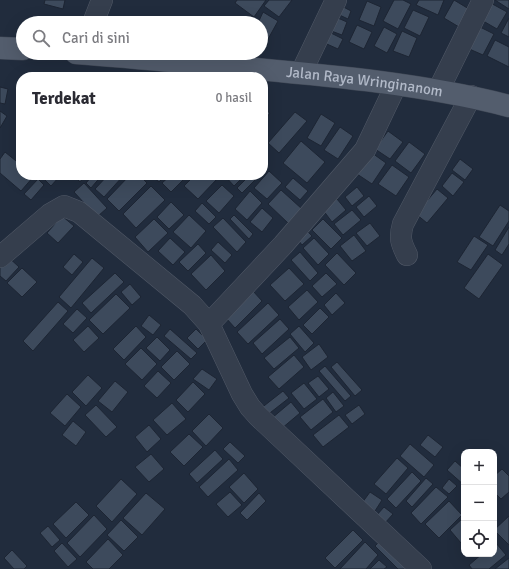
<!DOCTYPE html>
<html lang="id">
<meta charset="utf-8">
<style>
:root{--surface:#fff;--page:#f2f2f3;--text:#2b2b33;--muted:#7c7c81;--line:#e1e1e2}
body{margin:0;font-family:Signika,sans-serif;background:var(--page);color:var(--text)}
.controls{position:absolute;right:12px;bottom:12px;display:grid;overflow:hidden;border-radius:8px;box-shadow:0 4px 16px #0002}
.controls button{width:36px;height:36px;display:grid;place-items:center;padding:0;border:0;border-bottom:1px solid var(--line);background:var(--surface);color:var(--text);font:20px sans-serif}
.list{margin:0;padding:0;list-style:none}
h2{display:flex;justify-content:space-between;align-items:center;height:52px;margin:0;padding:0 16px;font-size:17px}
h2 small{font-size:13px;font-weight:400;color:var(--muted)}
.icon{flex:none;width:22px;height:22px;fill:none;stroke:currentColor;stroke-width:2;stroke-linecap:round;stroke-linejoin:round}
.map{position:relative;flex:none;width:509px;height:569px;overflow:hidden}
.search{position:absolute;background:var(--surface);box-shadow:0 4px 16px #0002;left:16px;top:16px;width:252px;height:44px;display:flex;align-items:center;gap:10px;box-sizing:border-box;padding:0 14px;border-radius:22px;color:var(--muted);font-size:15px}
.panel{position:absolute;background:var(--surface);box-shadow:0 4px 16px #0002;left:16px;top:72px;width:252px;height:108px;border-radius:16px}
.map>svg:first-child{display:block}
</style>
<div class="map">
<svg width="509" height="569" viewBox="0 0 509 569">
<rect width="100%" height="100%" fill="#212c3d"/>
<path fill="#3d4a5c" stroke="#1d2533" d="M45,0h20l-2,9 -19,-5z
M237,0h29l-12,17 -19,-14z
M269,0h23l-13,17 -15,-11z
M394,0h9l8,4 -13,25 -15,-8z
M419,0h25l-6,15 -22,-10z
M454,0l20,12 -10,18 -20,-12z
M495,0h14v9z
M367,1l14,6 -7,19 -15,-6z
M487,1l20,11 -10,17 -19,-11z
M338,4l13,7 -3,8 -15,-7z
M413,10l16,7 -9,19 -16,-8z
M263,12l15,9 -11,20 -6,-4v-14h-3z
M331,15l16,7 -5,13 -16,-6z
M509,18v19l-8,-4z
M357,25l15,7 -8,17 -15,-7z
M478,26l16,8 -11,21 -16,-7z
M384,27l13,7 -10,19 -13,-7z
M323,29l20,10 -5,10 -20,-9z
M402,31l15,7 -8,19 -16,-6z
M495,40l14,7v20l-22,-11z
M0,87l8,2 -3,15 -5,-1z
M263,108l7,5 -7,9z
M0,111l7,5 -7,12z
M295,112l12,9 -28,32 -11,-10z
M321,114l14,9 -14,23 -14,-8z
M340,127l13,9 -15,23 -14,-9z
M388,131l15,11 -13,17 -15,-10z
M301,141l24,21 -18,21 -24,-20z
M409,142l16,12 -14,19 -16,-12z
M5,152l16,13v10h12l1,1 -13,15 -21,-18v-14z
M372,153l14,10 -14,21 -15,-10z
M460,159l13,10 -8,11 -13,-10z
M392,165l17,12 -13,19 -18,-12z
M269,171l13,12 -15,16 -13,-11z
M452,173l12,9 -11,14 -11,-10z
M41,175h15l3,2 -8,9 -10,-10z
M73,175h13l-6,7z
M93,175h9l-11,13 -5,-5z
M108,175h16l-20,22 -9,-8z
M130,175h9l8,8 -28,28 -12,-12z
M151,175h15l-7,7z
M171,175h11l3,3 -14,14 -9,-9z
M195,175h17l5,4 -19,20 -14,-13z
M226,175h19l-11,11 -9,-10z
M250,175h10l-18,18 -5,-5z
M293,178l15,13 -8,9 -15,-13z
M38,179l6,6 -13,15 -7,-6z
M84,183l23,25 -10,9 -23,-25z
M222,185l12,11 -15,17 -13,-12z
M151,186l14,14 -29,28 -13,-14z
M357,187l7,9 -12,10 -7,-9z
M437,189l11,9 -21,25 -11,-9z
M281,190l21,19 -14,14 -20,-19z
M250,191l12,12 -15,17 -12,-11z
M369,196l8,10 -13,11 -8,-10z
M337,199l9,11 -14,12 -9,-12z
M171,202l13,13 -15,14 -12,-12z
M202,203l14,14 -7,7 -14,-13z
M500,205l9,6v10l-16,25 -14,-9z
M262,208l11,10 -11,14 -12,-10z
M352,210l9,10 -18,15 -9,-11z
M189,215l17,16 -15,17 -18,-16z
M234,215l19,19 -4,5 -19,-20z
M62,216l12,10 -16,17 -11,-10z
M223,218l23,24 -9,10 -24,-25z
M154,219l14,14 -20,19 -13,-15z
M323,219l19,19 -11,11 -19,-19z
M370,223l10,13 -13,10 -11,-13z
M509,227v17l-7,11 -7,-5z
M304,228l8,8 -10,9 -7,-9z
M354,235l12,16 -14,10 -12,-15z
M474,236l14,9 -17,25 -14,-8z
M170,238l15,14 -12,13 -15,-14z
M314,238l15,16 -11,11 -15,-17z
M218,242l14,13 -7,8 -14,-13z
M198,244l8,9 -18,18 -9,-9z
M300,252l18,21 -8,8 -19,-21z
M337,253l19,20 -12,12 -19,-20z
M5,254l14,13 -13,14 -6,-5v-16z
M74,254l9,8 -11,13 -9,-8z
M488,254l15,11 -24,34 -15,-11z
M211,255l14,16 -19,19 -15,-16z
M92,258l12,10 -33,40 -12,-11z
M22,268l15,14 -15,15 -15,-14z
M289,268l15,16 -19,17 -15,-16z
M115,273l9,9 -33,31 -9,-10z
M326,273l11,11 -15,13 -10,-11z
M130,284l11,13 -9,8 -11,-13z
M307,290l11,12 -19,18 -11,-13z
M253,291l9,10 -27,27 -9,-10z
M336,293l9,10 -13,12 -8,-10z
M116,294l14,14 -27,26 -14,-14z
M58,302l10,9 -35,40 -10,-10z
M268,303l11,12 -31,29 -11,-12z
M320,308l9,9 -17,17 -9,-9z
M77,309l10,9 -14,15 -10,-9z
M149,315l12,10 -8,10 -12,-9z
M280,319l9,10 -27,25 -9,-11z
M88,326l11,12 -15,14 -11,-12z
M136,326l10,11 -22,23 -11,-11z
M299,326l15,17 -9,9 -15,-18z
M170,329l27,24 -6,6 -27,-23z
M196,329l11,11 -9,9 -11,-11z
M157,337l13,13 -10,11 -14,-13z
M290,337l9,11 -25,21 -10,-11z
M319,344l9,13 -17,13 -9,-13z
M141,348l16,16 -15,16 -17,-16z
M177,351l13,13 -16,16 -13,-13z
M294,355l10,12 -25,22 -11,-12z
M337,362l25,28 -7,6 -24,-29z
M325,366l26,30 -6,5 -26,-30z
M202,369l15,10 -8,11 -16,-11z
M158,371l13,12 -14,15 -13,-12z
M88,375l14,13 -16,18 -14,-14z
M318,376l11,13 -10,8 -11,-14z
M115,381l13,11 -16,20 -14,-11z
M193,382l12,12 -17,18 -12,-12z
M304,383l13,16 -13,10 -13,-16z
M283,391l6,7 -23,18 -6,-7z
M333,392l11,14 -8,6 -10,-14z
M67,394l14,13 -16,19 -15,-13z
M323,399l10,13 -22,18 -11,-13z
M291,402l9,11 -19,16 -9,-11z
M172,403l14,16 -19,16 -14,-15z
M96,405l21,22 -11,10 -21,-22z
M359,405l6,9 -13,10 -7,-9z
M209,414l14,14 -17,18 -14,-15z
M339,415l10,12 -26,20 -10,-12z
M73,421l13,11 -10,14 -14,-11z
M149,425l12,14 -14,13 -12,-15z
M189,434l14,13 -19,19 -14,-14z
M428,435l15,12 -8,10 -15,-12z
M230,442l15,14 -7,7 -15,-14z
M410,444l24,21 -10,12 -24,-21z
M215,450l8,9 -26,24 -8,-9z
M151,454l13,15 -15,13 -14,-15z
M397,458l11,10 -22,26 -12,-10z
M229,459l9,11 -30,27 -9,-10z
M455,461l9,8v16l-17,-15z
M502,469l7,7v16l-8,7 -7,-7v-16z
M412,472l9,9 -25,27 -9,-9z
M244,473l14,16 -14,14 -15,-16z
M426,478l7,6 -21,23 -6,-6z
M121,479l16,15 -25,28 -16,-16z
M449,479l8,7 -8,8 -7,-6z
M436,487l12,10 -27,27 -10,-11z
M230,492l12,13 -14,12 -12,-13z
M370,492l12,8 -7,11 -13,-8z
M146,493l19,16 -23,26 -19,-17z
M259,493l7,8 -19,19 -7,-7z
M449,501l13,14 -23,23 -14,-14z
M76,502l13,13 -23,23 -13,-14z
M384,507l9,7 -8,9 -9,-7z
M94,515l13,14 -27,28 -13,-14z
M509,516v29l-15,-15z
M464,517v23l-3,3 -11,-13z
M121,520l17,17 -14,14 -17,-16z
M48,526l12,14 -8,7 -12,-14z
M353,530l10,10 -28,28 -10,-10z
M108,539l15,16 -14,14h-16l-7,-7z
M382,539l30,30h-14l-23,-23z
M365,542l13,13 -12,14h-26z
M62,543l15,16 -9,8 -14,-16z
M496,543l10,12 -17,14h-17l-3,-4 13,-11h12v-10z
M12,550l15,16 -3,3h-10l-10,-11z
M509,558v11h-14z
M379,560l8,7 -3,2h-14z"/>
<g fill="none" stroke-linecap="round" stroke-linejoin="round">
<defs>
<path id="minor" d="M93,23l9,-23
M301,73l35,-73
M438,91l45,-91
M407,255c-6,-12 -8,-17 -4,-31l68,-128
M0,257l50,-43 14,-8 15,6 113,93 17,19 33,70 8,13 8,9 163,153
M209,324l74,-79 82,-95 31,-65"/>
<g id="primary">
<path d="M0,48l23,1"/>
<path id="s1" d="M76,53c57,4 113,10 169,15 88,8 178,16 264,38"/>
</g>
</defs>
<use href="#minor" stroke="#515967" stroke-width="22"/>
<use href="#primary" stroke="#3f4755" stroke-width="23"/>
<use href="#minor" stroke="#353e4d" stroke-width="21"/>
<use href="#primary" stroke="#535d6d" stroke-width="22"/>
</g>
<g text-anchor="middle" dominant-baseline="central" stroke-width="3" stroke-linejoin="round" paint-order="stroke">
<g font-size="15" fill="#b1b9c8" stroke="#1b2331">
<text stroke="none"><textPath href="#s1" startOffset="290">Jalan Raya Wringinanom</textPath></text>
</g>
</g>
</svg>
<div class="controls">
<button>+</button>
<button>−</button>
<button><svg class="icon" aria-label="locate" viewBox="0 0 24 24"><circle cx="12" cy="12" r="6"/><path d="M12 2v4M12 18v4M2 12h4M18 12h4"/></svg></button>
</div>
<div class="search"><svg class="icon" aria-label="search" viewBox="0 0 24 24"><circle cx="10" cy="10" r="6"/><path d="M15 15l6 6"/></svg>Cari di sini</div>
<section class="panel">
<h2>Terdekat<small>0 hasil</small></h2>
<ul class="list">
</ul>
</section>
</div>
